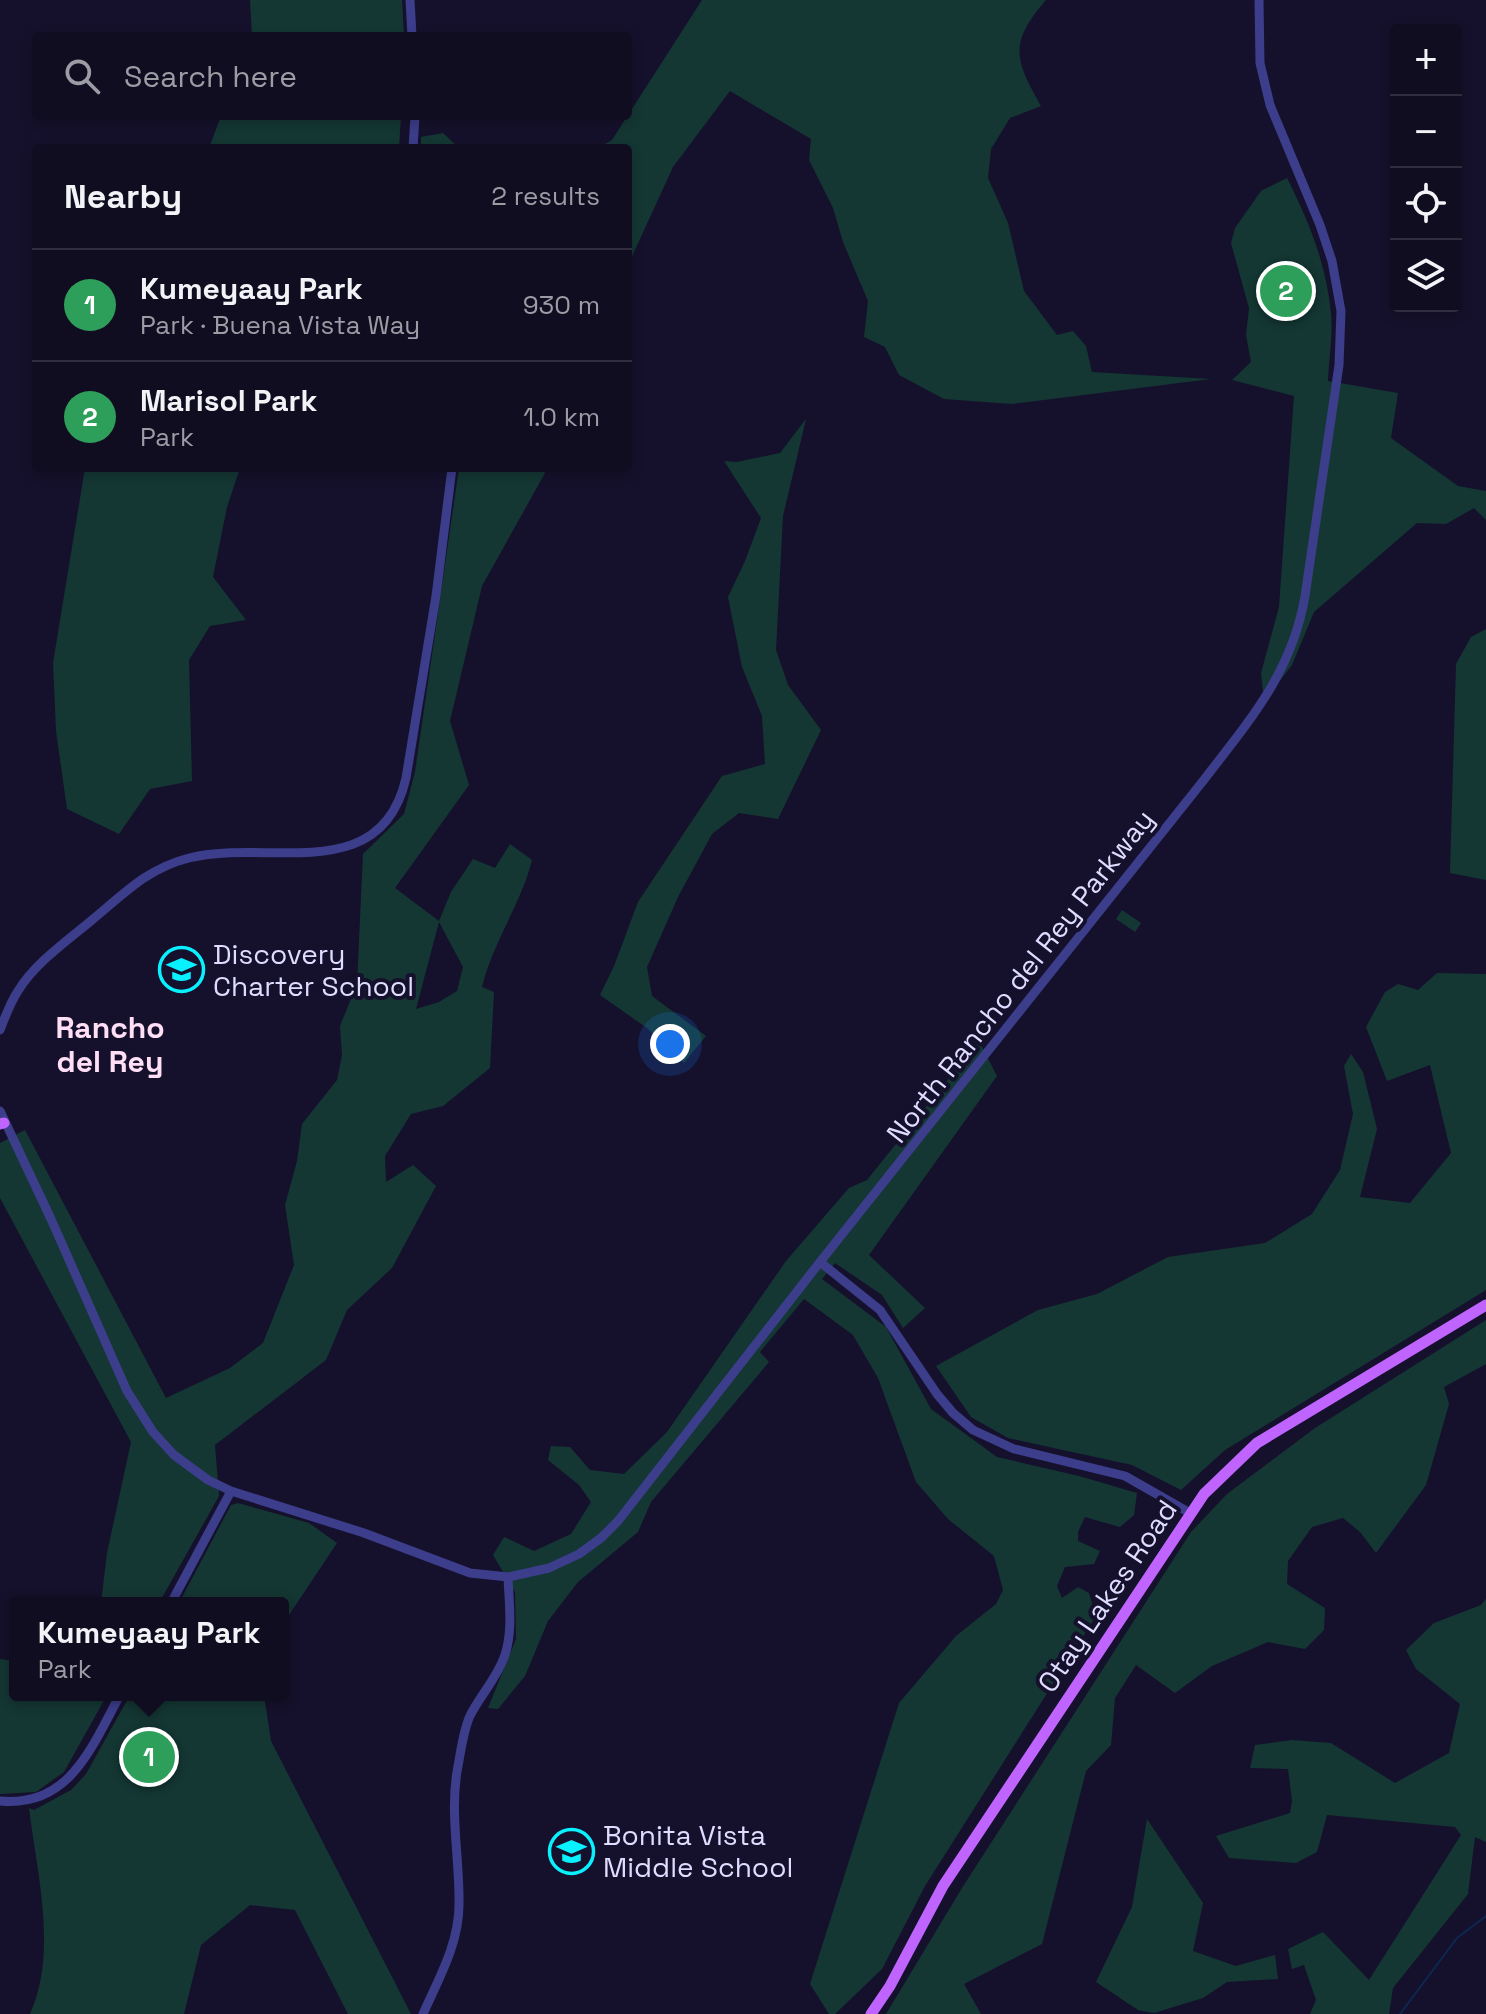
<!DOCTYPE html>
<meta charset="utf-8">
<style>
:root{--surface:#100d21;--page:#19162a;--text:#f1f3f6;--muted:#9c9ca5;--line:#302d3f;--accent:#ea580c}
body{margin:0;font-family:"Space Grotesk",sans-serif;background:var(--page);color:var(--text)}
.controls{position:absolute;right:24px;top:24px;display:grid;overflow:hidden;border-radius:8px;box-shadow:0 4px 12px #0003}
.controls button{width:72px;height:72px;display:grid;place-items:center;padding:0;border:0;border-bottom:2px solid var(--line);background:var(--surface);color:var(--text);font:40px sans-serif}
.you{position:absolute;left:670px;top:1044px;width:28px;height:28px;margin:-20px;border:6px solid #fff;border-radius:50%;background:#1a73e8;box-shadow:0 0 0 12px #1a73e833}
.badge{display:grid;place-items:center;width:52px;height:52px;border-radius:50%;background:var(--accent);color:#fff;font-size:26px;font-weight:700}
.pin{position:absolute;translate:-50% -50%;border:4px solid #fff;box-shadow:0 2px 8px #0006}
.popup{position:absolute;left:9px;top:1597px;width:280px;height:104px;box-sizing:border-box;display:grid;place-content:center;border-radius:8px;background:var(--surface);filter:drop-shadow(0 2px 6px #0005);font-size:26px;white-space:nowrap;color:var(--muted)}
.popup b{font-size:30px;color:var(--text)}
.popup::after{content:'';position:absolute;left:50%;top:100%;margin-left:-16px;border:16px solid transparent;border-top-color:var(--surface)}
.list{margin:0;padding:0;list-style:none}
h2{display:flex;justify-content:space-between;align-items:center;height:104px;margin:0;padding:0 32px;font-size:34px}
h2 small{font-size:26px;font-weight:400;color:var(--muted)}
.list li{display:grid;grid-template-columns:52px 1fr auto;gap:24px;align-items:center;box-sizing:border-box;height:112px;padding:0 32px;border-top:2px solid var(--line)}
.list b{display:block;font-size:30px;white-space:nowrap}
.list p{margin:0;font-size:26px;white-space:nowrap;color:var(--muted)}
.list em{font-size:26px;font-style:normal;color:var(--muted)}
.icon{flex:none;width:44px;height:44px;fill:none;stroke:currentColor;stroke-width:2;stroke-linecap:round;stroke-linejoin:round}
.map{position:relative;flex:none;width:1486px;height:2014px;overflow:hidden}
.search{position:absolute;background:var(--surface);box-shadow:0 4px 12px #0003;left:32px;top:32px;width:600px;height:88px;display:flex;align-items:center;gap:20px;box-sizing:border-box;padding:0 28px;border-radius:8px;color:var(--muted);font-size:30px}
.panel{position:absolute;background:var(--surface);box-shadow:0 4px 12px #0003;left:32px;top:144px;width:600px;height:328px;border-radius:8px}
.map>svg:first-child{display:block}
</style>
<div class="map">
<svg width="1486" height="2014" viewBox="0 0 1486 2014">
<rect width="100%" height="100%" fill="#15112c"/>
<path fill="#143734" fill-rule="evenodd" d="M250,0h152l2,36h-152z
M702,0h344c-38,44 -31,60 -5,106l-31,12 -19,31 -3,29 20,45 16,68 33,44 16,-4 13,15 6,26 119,7 -199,25 -68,-5 -45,-24 -14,-28 -21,-10 4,-36 -25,-59 -10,-34 -24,-48 2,-21 -81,-48 -57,76 -45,98v-117h-30l14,-8z
M221,116h180l-2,32h-190z
M443,133l16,15h-38v-11z
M1287,178c22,44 39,85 44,135 2,21 -2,46 -3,68l70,12 -7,45 67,48 28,5v29l-12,-12 -28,16 -29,-1 -103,89 -22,53 -28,36 -3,-28 18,-66 15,-211 -62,-16 19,-18 -5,-27 3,-27 -18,-65 4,-15 26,-37z
M806,419l-23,97 -7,134 12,35 33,45 -43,89 -39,-6 -27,21 -34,63 -31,70 5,29 54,40 -22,27 -37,-35 -47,-33 14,-29 24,-64 84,-126 43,-12 -3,-48 -20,-49 -14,-70 17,-36 16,-43 -37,-57 13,1 43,-9z
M85,468h155l-13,39 -14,70 33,43 -36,6 -21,34 3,121 -42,8 -31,45 -52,-25 -11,-78 -3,-68z
M459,468h83l3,5 -63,113 -32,135 19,64 -74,103 44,33 12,-29 22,-33 22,9 15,-24 22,16c-11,44 -39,82 -50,127l12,5 -4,76 -47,38 -32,8 -26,42 1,26 27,-17 23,21 -44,82 -45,42 -21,50 -111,85 4,51 -60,107h-58l6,-50 24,-111 -131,-244v-55l25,-13 141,268 64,-30 33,-25 31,-78 -9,-60 12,-44 5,-37 35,-44 5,-25 -2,-29 17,-42 6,-130 41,-40 11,-42zM439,922l24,45 -6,24 -18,11 -23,7z
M1486,629v251l-36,-7 6,-209 15,-27z
M1122,910l19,13 -6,9 -19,-13z
M1437,973l49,1v316l-261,160 -44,40 -49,-25 -124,-27 -37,-21 -35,-51 102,-56 59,-16 71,-37 97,-14 47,-29 28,-44 13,-56 -9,-48 7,-12 12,18 14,57 -17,68 50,6 41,-50 -21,-88 -43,16 -21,-54 19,-35 13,-8 20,6z
M979,1041l18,35 -128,179 56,53 -22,20 -21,-33 -47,-32 -13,16 64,48 45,82 66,48 82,19 58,17 -3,22 -14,12 -35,-10 -7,15v9l22,10 -6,13 -29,3 -8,19 5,12 16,-11 11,6 7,23 -171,270 -43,83 -47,45h-6l-19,-30 89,-281 57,-67 40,-32 7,-14 -9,-34 -46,-37 -32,-37 -38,-104 -25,-43 -49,-36 -44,53 9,10 -118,140 -13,30 -60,50 -30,39 -23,55 -27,33 -10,-1 28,-69 -1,-47 -22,-37 11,-18 30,14 37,-17 20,-32 -12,-17 -31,-25 3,-14 19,1 20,23 34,4 43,-42 119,-171 63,-73 18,-8z
M1486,1320v44l-42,23 5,17 -23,81 -50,68 -16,-21 -17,-14 -31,9 -24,34 -1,23 38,24 -1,22 -19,19 -37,-7 -56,24 -37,27 -39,-28 -21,33 -4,47 -25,26 -44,173 -78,40 17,30h-95l76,-126 229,-356 36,-38 88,-66z
M238,1503l71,20 28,20 -54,81v-21h-104l52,-98z
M1486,1599v243l-11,-5 -7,57 -75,94 -4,26h-79l6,-14 -12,-35 -12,4 -4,-20 35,-17 46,48 92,-145 -6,-8 -128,-12 -10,37 -21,11 -67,-5 -13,-22 74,-23 2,-12 -4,-32 -38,-1 5,-23 37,-5 39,3 64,40 54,-30 11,-49 -44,-35 -10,-19 28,-27 47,-18z
M0,1659l15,2v34h92l-43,77 -28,20 -36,2z
M130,1695h134l7,46 140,273h-63l-53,-104 -45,-5 -49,40 -17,69h-154c28,-62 7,-140 -1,-206l5,2 37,-20 15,-16z
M1147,1819l56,84 -10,48 43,15 39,-11 3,24 -51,3 -24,16 -49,15 -16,-3 -42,-28 36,-75z"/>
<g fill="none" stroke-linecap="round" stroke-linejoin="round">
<path stroke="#0d2850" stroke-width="2" d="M1400,2014l57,-76 29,-22"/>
<path stroke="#3c3d8b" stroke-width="9" d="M410,0l2,36
M413,148l2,-32
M0,1030c5,-13 10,-27 18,-39 17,-28 49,-50 74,-71 17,-14 34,-30 52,-42 14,-9 29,-16 45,-20 77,-20 192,30 217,-80l30,-182 16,-128
M0,1111l51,108 76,172 26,41 21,23 34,25 23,11 133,42 106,40 38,4 41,-9 30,-14 22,-16 17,-17 202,-259 383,-481c46,-60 89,-108 102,-185l34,-231 2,-54 -9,-50 -12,-36 -50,-120 -10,-42 -1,-63
M820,1262l60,48 57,84 16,19 20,17 41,19 111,27 65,37
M171,1603l60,-112
M0,1801c70,7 92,-55 120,-106
M423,2014c15,-34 36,-70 36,-109 1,-46 -10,-93 -1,-139 3,-16 5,-33 11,-48 10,-22 28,-39 36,-63 8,-25 4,-52 3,-78"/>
<path stroke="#bf64ff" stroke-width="11" d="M0,1124l4,-1
M871,2014l19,-28 53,-100 261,-392 53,-51 229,-138"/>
</g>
<defs>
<symbol id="school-ring" viewBox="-11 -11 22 22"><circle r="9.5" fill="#15112c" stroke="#09f0ff" stroke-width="1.5"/><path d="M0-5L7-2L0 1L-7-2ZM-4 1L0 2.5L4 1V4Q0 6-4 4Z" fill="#09f0ff"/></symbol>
</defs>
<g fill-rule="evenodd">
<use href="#school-ring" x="156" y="944" width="51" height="51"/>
<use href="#school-ring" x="546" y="1826" width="51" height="51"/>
</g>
<g text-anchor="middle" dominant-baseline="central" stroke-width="8" stroke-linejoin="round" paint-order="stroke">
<g font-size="28" fill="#dfddff" stroke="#15112c" text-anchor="start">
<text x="213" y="954">Discovery<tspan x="213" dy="32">Charter School</tspan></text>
<text x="603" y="1835">Bonita Vista<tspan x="603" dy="32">Middle School</tspan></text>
</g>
<g font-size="28" fill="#dfddff" stroke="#15112c">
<text transform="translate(1020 976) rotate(-52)">North Rancho del Rey Parkway</text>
<text transform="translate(1107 1596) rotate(-56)">Otay Lakes Road</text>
</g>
<g font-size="30" font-weight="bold" fill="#ffdff5" stroke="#15112c">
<text x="110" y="1027">Rancho<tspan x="110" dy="34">del Rey</tspan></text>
</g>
</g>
</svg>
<div class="controls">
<button>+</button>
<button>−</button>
<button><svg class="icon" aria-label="locate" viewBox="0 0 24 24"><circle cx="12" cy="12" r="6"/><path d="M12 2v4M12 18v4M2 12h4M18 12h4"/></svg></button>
<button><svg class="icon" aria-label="layers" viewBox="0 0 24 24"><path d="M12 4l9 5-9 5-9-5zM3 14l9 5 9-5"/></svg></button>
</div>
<div class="you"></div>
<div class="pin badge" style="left:149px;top:1757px;background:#2e9e5b">1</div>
<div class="popup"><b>Kumeyaay Park</b>Park</div>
<div class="pin badge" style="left:1286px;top:291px;background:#2e9e5b">2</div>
<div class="search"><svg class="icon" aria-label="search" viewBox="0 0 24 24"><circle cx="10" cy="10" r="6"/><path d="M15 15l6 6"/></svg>Search here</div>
<section class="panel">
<h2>Nearby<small>2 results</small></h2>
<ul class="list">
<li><span class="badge" style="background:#2e9e5b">1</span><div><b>Kumeyaay Park</b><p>Park · Buena Vista Way</p></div><em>930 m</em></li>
<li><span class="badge" style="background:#2e9e5b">2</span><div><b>Marisol Park</b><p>Park</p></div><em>1.0 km</em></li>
</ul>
</section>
</div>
